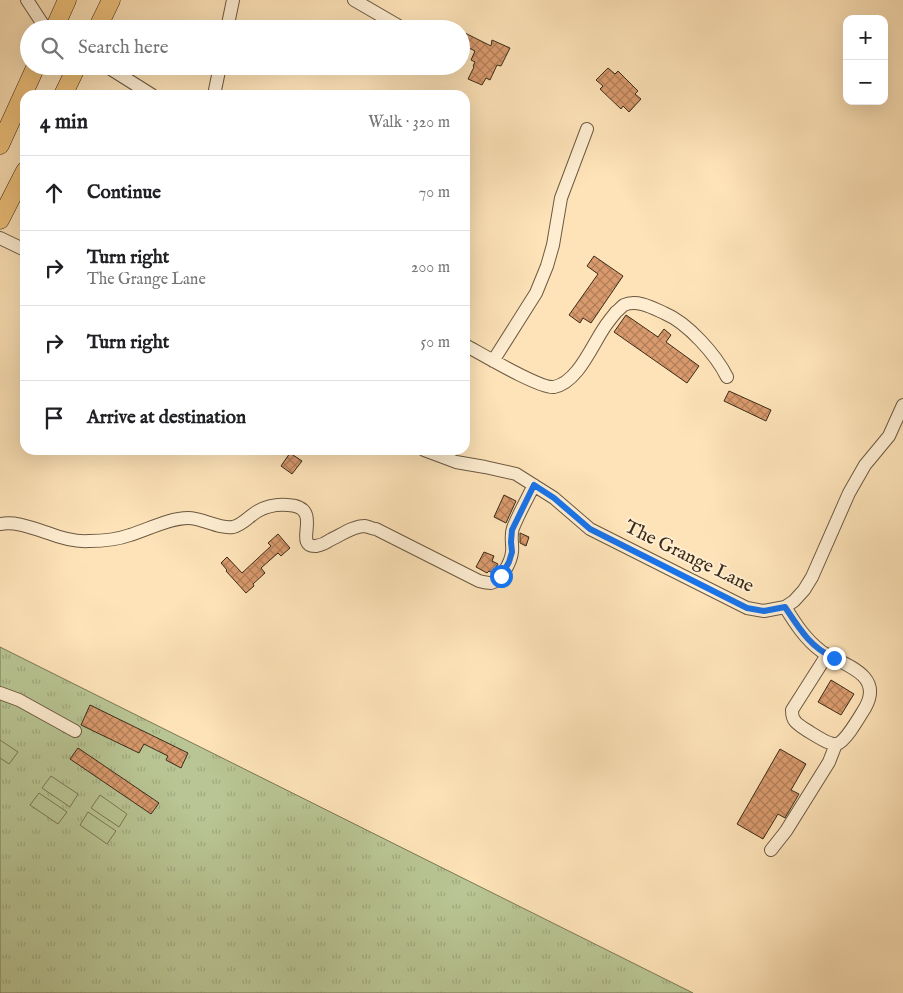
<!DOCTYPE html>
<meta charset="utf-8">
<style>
:root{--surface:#fff;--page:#f2f2f2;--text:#202124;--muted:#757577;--line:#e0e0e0}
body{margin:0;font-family:"IM FELL English",serif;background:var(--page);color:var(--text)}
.controls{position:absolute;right:15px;top:15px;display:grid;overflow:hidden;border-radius:10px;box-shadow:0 5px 20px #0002}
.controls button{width:45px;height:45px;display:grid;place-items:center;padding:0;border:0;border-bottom:1px solid var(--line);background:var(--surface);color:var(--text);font:25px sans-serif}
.stop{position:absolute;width:15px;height:15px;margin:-11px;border:4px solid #1a73e8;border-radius:50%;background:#fff}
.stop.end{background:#1a73e8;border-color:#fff;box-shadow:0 1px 5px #0008}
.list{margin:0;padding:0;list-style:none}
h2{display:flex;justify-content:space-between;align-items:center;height:65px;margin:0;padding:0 20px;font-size:21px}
h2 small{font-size:16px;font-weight:400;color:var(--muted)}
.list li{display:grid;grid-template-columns:32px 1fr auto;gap:15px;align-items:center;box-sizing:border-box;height:75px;padding:0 20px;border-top:1px solid var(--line)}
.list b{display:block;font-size:19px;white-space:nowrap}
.list p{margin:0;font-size:16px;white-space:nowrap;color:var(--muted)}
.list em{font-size:16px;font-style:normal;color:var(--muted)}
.icon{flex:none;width:28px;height:28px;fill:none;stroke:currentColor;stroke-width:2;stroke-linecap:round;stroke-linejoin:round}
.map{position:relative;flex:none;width:903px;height:993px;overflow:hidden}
.search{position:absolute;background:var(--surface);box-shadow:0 5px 20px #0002;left:20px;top:20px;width:450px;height:55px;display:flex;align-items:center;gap:12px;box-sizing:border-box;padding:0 18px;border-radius:28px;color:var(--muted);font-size:19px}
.panel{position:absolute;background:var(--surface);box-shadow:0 5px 20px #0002;left:20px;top:90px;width:450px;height:365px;border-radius:15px}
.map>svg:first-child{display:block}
</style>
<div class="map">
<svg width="903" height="993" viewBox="0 0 903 993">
<defs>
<pattern id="grass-tufts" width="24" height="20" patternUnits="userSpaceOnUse" patternTransform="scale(1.25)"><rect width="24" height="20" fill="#b9c594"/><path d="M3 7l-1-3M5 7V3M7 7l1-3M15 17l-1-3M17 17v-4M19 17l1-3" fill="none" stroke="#a0a97f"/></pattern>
<pattern id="building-cross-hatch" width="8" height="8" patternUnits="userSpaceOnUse" patternTransform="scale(1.25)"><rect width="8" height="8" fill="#d99a6d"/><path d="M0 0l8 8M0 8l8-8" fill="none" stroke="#b17e59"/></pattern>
</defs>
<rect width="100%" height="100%" fill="#fee3b8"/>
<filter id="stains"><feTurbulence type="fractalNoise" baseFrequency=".004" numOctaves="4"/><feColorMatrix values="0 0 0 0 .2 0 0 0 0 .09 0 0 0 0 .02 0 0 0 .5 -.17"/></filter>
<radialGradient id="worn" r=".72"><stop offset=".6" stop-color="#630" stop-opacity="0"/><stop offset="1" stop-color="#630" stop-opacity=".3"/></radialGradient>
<path fill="url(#grass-tufts)" stroke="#7a7856" d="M0,647l693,346h-693z"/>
<path fill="#b9c594" stroke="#7a7856" d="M0,740l18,12 -9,12 -9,-6z
M51,776l27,18 -8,13 -28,-19z
M39,793l28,19 -9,12 -28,-19z
M100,795l27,19 -8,13 -28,-19z
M88,812l28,19 -9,13 -27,-19z"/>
<path fill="url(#building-cross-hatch)" stroke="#3a2b19" d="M461,31l30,15 1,-6 18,8 -9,18 -4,-1 -7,15 -4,-2 -4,7 -14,-6 6,-12 -1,-1 2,-4 -4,-2 4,-9 -14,-7z
M608,68l7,6 3,-3 20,20 -3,3 6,5 -12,13 -6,-6 -2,3 -21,-20 3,-3 -7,-6z
M594,256l29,20 -32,47 -8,-5 -3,5 -11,-8 29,-41 -11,-8z
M626,315l32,22 6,-8 7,6 -5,7 33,24 -12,17 -73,-51z
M729,391l42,19 -5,11 -42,-20z
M290,453l12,8 -10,13 -11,-8z
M504,495l12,6 -10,22 -12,-6z
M520,533l9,4 -3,9 -6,-3z
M278,534l12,14 -9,8 -3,-3 -17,15 4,5 -12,11 1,2 -8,7 -20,-22 1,-1 -6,-7 6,-6 15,16 29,-27 -3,-3z
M484,552l10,4 -2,5 6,3 -6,9 -3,-2 -2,2 -11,-6z
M831,680l23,14 -13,21 -23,-13z
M90,705l98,48 -7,15 -15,-8 2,-4 -24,-12 -5,9 -58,-28z
M78,748l81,55 -8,11 -81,-55z
M780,749l26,15 -15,26 8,4 -14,24 -7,-4 -15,25 -26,-15z"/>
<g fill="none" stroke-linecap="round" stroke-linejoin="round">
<defs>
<path id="minor" d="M27,0l19,29
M354,0l50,29
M227,29l6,-29
M106,66l46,29
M214,95l6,-29
M0,238l25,12
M465,345c15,8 75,44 89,42 26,-5 40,-48 55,-66 2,-3 5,-6 7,-9 3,-2 6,-6 8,-7 13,-6 29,3 40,8 24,10 52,42 63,64
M493,361l43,-68 11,-27 6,-21 8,-47 26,-69
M424,450l32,12 29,5 31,7 38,24 36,31 157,79 17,3 21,-4 9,-6 10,-11 8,-13 37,-84 16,-28 24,-29 14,-31
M0,524c17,-3 32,4 48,9 13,5 27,9 41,8 14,0 27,-1 41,-6 17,-5 39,-17 58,-17 15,0 30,11 45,9 10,-2 16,-11 25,-16 9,-5 20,-7 30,-6 38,2 3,42 28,41 6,-1 10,-3 14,-6 11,-5 23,-14 35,-14 4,1 8,3 11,3l103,52c4,1 8,2 12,2 10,-2 20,-21 21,-31 1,-8 -2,-16 1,-24 6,-15 14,-29 21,-43
M785,607c10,16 20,32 36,44 4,3 9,5 13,7 22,11 47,22 31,50 -5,8 -19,33 -28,36 -2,0 -5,0 -7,-1 -5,-1 -33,-18 -35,-22 -3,-3 -3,-7 -3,-11l35,-55
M0,693l19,7 56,31
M771,850l15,-19 43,-69 7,-18"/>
<path id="highway" d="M54,29l13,-29
M97,29l14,-29
M63,95l14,-29
M0,145l36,-79
M0,220l25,-49"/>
</defs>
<use href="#minor" stroke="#6b5941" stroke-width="14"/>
<use href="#highway" stroke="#3a2b19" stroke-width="19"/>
<use href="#minor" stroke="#feedd1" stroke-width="12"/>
<use href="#highway" stroke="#efc27c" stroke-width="18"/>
</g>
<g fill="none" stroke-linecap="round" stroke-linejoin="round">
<path stroke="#1a73e8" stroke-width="6" d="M501,576l8,-14 3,-10 -1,-10 1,-12 22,-45 20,13 36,31 157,79 17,3 21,-4c14,21 25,40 49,51"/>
</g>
<g text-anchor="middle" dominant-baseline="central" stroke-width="4" stroke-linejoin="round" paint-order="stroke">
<g font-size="19" fill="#3a2b19" stroke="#feedd1">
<text transform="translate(689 557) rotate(26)">The Grange Lane</text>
</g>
</g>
<rect width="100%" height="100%" filter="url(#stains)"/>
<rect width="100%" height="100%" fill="url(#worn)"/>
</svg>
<div class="controls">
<button>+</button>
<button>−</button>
</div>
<div class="stop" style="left:501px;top:576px"></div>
<div class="stop end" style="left:834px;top:658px"></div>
<div class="search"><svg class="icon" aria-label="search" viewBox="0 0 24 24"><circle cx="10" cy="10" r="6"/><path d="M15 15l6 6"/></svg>Search here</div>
<section class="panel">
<h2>4 min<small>Walk · 320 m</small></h2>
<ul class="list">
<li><svg class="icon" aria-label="ahead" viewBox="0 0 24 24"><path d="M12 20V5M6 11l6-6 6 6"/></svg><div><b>Continue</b></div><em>70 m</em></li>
<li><svg class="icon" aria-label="right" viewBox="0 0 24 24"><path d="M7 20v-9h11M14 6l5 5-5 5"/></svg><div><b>Turn right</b><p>The Grange Lane</p></div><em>200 m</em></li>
<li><svg class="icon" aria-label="right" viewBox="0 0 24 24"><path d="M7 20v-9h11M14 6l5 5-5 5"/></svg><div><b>Turn right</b></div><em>50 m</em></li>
<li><svg class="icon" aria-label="arrive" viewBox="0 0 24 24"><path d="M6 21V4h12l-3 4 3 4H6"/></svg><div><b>Arrive at destination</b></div></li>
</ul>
</section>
</div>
